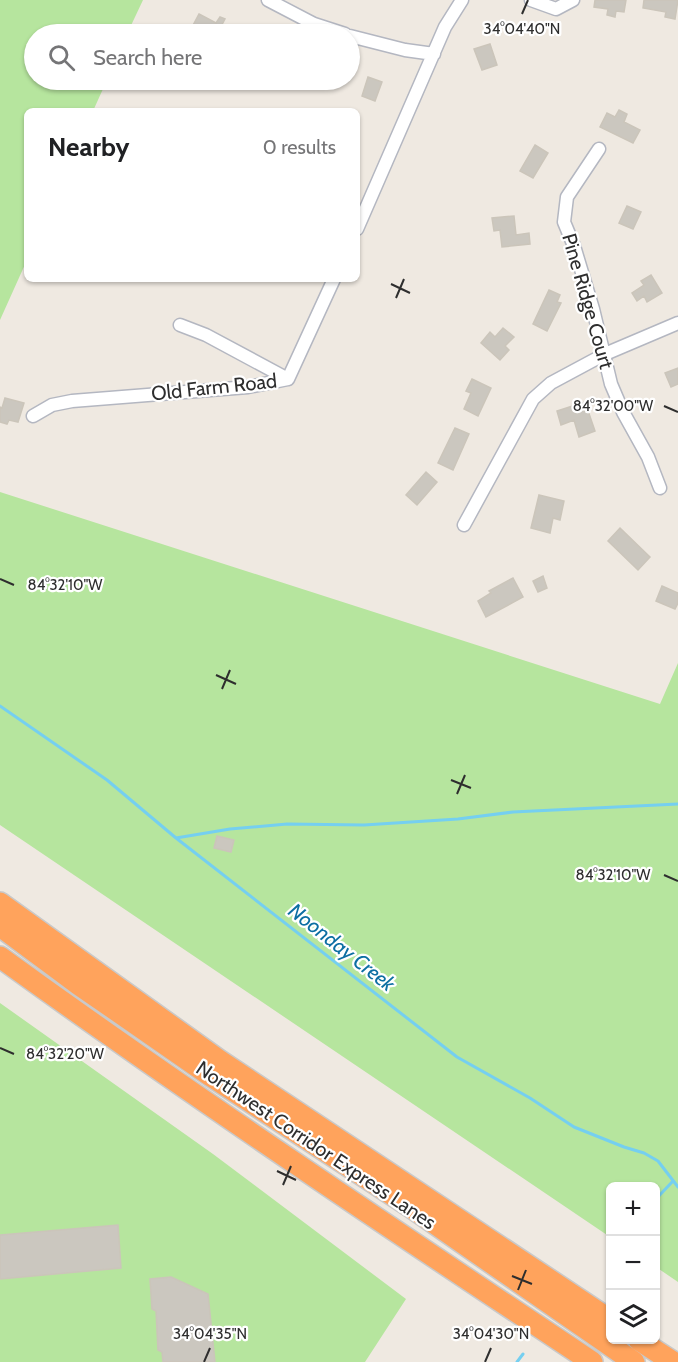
<!DOCTYPE html>
<meta charset="utf-8">
<style>
:root{--surface:#fff;--page:#f6f6f6;--text:#202124;--muted:#757577;--line:#e0e0e0}
body{margin:0;font-family:Cabin,sans-serif;background:var(--page);color:var(--text)}
.controls{position:absolute;right:18px;bottom:18px;display:grid;overflow:hidden;border-radius:9px;box-shadow:0 2px 4px #0004}
.controls button{width:54px;height:54px;display:grid;place-items:center;padding:0;border:0;border-bottom:2px solid var(--line);background:var(--surface);color:var(--text);font:30px sans-serif}
.list{margin:0;padding:0;list-style:none}
h2{display:flex;justify-content:space-between;align-items:center;height:78px;margin:0;padding:0 24px;font-size:26px}
h2 small{font-size:20px;font-weight:400;color:var(--muted)}
.icon{flex:none;width:33px;height:33px;fill:none;stroke:currentColor;stroke-width:2;stroke-linecap:round;stroke-linejoin:round}
.map{position:relative;flex:none;width:678px;height:1362px;overflow:hidden}
.search{position:absolute;background:var(--surface);box-shadow:0 2px 4px #0004;left:24px;top:24px;width:336px;height:66px;display:flex;align-items:center;gap:15px;box-sizing:border-box;padding:0 21px;border-radius:33px;color:var(--muted);font-size:22px}
.panel{position:absolute;background:var(--surface);box-shadow:0 2px 4px #0004;left:24px;top:108px;width:336px;height:174px;border-radius:9px}
.map>svg:first-child{display:block}
</style>
<div class="map">
<svg width="678" height="1362" viewBox="0 0 678 1362">
<rect width="100%" height="100%" fill="#efe9e1"/>
<path fill="#b6e59e" d="M0,0h143l-16,34h-93v46h73l-14,31h-66v149l-27,60z
M0,492l660,212 18,-41v619l-22,-15v-81h-46v51l-610,-412z
M0,1003l213,151 193,145 -41,63h-365z"/>
<g fill="none" stroke-linecap="round" stroke-linejoin="round">
<path stroke="#75cff0" stroke-width="3" d="M0,706l107,74 69,58 281,219 73,41 44,29 50,20 20,6 14,8 20,26
M176,838l54,-9 57,-5 77,1 94,-6 55,-7 165,-8
M656,1199l17,-18
M517,1362l6,-8"/>
</g>
<path fill="#cbc7bf" stroke="#cbc5ba" stroke-width="1.5" d="M595,0h31l-2,12 -8,-1 -1,6 -8,-2 1,-6 -14,-2z
M644,0h34l-3,19 -10,-2 1,-5 -23,-4z
M199,14l17,9 4,-6 5,2 -8,15h-21l-6,-3z
M490,44l7,21 -15,5 -8,-21z
M368,77l14,5 -7,19 -13,-5z
M619,110l8,4 -3,8 16,8 -7,13 -33,-16 7,-14 8,4z
M535,145l13,8 -15,25 -13,-7z
M627,206l14,6 -8,17 -14,-6z
M514,216l2,19 13,-2 1,11 -28,3 -2,-17 -6,1 -2,-13z
M651,275l11,18 -15,9 -3,-6 -7,5 -5,-8 12,-8 -3,-4z
M549,290l11,5 -3,7 4,1 -14,28 -14,-7z
M503,328l11,9 -9,9 4,4 -9,10 -19,-17 9,-11 5,5z
M678,368v16l-7,3 -6,-14z
M472,379l19,9 -13,28 -14,-7 7,-16 -5,-2z
M5,398l19,5 -6,19 -9,-2 -2,4 -7,-2v-15l2,1z
M585,402l10,29 -16,6 -5,-17 -13,5 -4,-14z
M455,428l14,6 -16,36 -15,-7z
M426,472l11,10 -20,23 -11,-10z
M539,495l25,6 -4,19 -7,-2 -3,15 -19,-5z
M620,528l30,29 -12,13 -30,-29z
M543,576l4,12 -9,4 -5,-11z
M513,578l10,19 -37,20 -8,-16 13,-8 -2,-2z
M662,586l16,7v10l-3,6 -19,-8z
M217,836l17,4 -3,12 -17,-4z
M118,1225l3,43 -121,11v-44z
M171,1277l37,17 7,68h-52l-1,-10 -4,-2 -2,-39 -4,-2 -2,-30z"/>
<g fill="none" stroke-linecap="round" stroke-linejoin="round">
<defs>
<path id="street" d="M268,0l46,24 31,10
M531,0l25,9 17,-9
M350,36l55,14 29,4
M599,149l-32,48 -3,25 10,24 19,63 18,75 12,28 25,45 12,31
M357,229l88,-202 17,-27
M180,325l26,10 82,44
M33,416l19,-11 20,-4 176,-14 40,-8 46,-100
M464,525l69,-126 18,-16 54,-29 73,-31"/>
<path id="highway" d="M0,903l220,158 390,259
M0,926l78,58 133,92 200,131 223,155
M0,957c194,140 393,273 592,405
M639,1340l34,22"/>
</defs>
<use href="#street" stroke="#b4b7c1" stroke-width="15"/>
<use href="#highway" stroke="#c9c9c9" stroke-width="24"/>
<use href="#street" stroke="#fff" stroke-width="12"/>
<use href="#highway" stroke="#ffa35c" stroke-width="21"/>
</g>
<path fill="none" stroke="#2e2e2e" stroke-width="2" d="M522,14l6,-14M391,284l19,9M396,298l8,-19M664,406l14,6M0,579l14,6M216,675l20,9M222,689l8,-19M451,780l20,8M457,794l8,-19M664,875l14,6M0,1048l14,6M277,1171l19,9M283,1185l8,-19M512,1276l20,8M518,1290l8,-20M204,1362l6,-14M485,1362l6,-14"/>
<g text-anchor="middle" dominant-baseline="central" stroke-width="4.5" stroke-linejoin="round" paint-order="stroke">
<g font-size="20" fill="#2e2e2e" stroke="#fff">
<text transform="translate(588 301) rotate(74)">Pine Ridge Court</text>
<text transform="translate(214 387) rotate(-6)">Old Farm Road</text>
<text transform="translate(316 1145) rotate(34)">Northwest Corridor Express Lanes</text>
</g>
<g font-size="21" font-style="italic" fill="#0d6fa3" stroke="#fff">
<text transform="translate(342 947) rotate(38)">Noonday Creek</text>
</g>
</g>
<g font-size="15" text-anchor="middle" fill="#2e2e2e" stroke="#fff" stroke-width="4.5" stroke-linejoin="round" paint-order="stroke">
<text x="522" y="34">34°04'40"N</text>
<text x="613" y="411">84°32'00"W</text>
<text x="65" y="590">84°32'10"W</text>
<text x="613" y="880">84°32'10"W</text>
<text x="65" y="1059">84°32'20"W</text>
<text x="210" y="1339">34°04'35"N</text>
<text x="491" y="1339">34°04'30"N</text>
</g>
</svg>
<div class="controls">
<button>+</button>
<button>−</button>
<button><svg class="icon" aria-label="layers" viewBox="0 0 24 24"><path d="M12 4l9 5-9 5-9-5zM3 14l9 5 9-5"/></svg></button>
</div>
<div class="search"><svg class="icon" aria-label="search" viewBox="0 0 24 24"><circle cx="10" cy="10" r="6"/><path d="M15 15l6 6"/></svg>Search here</div>
<section class="panel">
<h2>Nearby<small>0 results</small></h2>
<ul class="list">
</ul>
</section>
</div>
